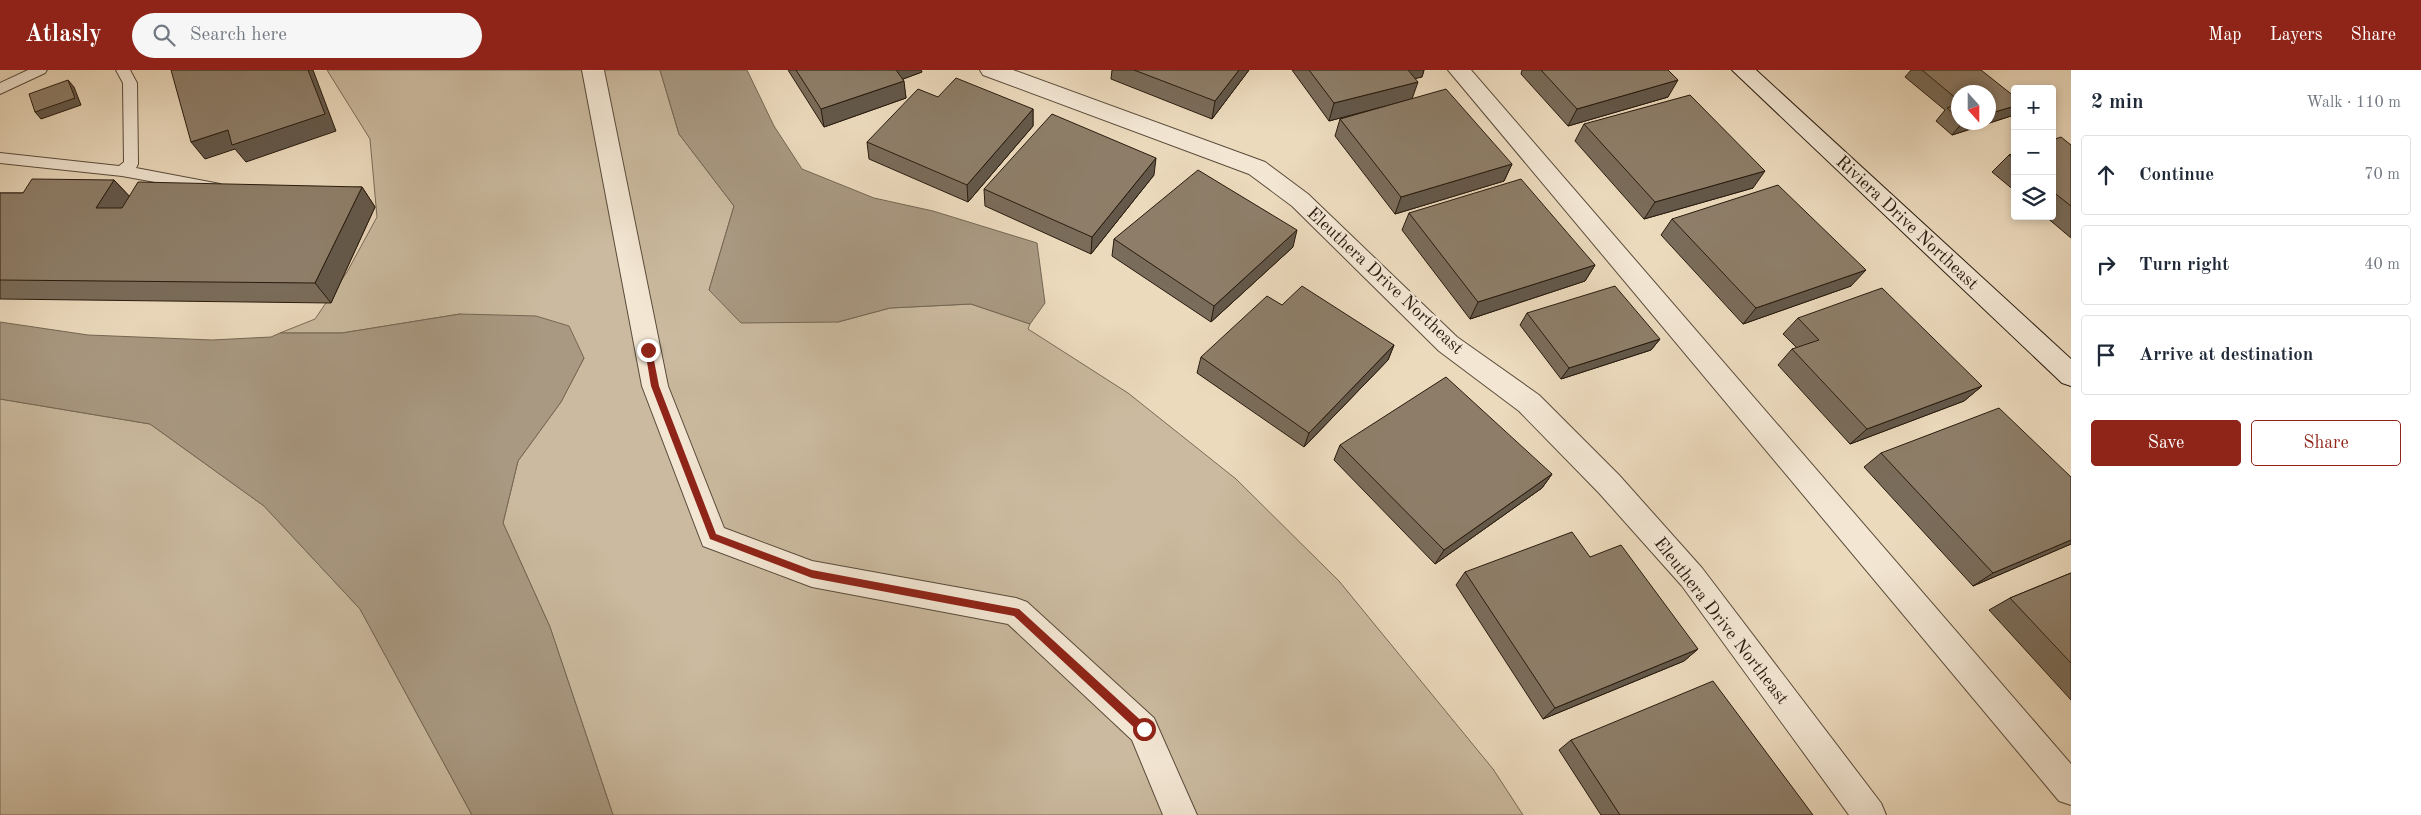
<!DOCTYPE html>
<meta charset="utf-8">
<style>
:root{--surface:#fff;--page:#f6f6f7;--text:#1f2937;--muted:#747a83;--line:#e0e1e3;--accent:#8f2418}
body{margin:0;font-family:"Old Standard TT",serif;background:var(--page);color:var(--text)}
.controls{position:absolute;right:15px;top:15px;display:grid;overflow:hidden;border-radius:5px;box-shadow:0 2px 8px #0003}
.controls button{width:45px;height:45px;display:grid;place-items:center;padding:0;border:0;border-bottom:1px solid var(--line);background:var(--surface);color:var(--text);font:25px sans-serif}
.compass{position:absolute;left:1951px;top:15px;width:45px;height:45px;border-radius:50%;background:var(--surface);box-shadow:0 2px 8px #0003;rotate:159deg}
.stop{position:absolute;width:15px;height:15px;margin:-11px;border:4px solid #8f2418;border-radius:50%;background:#fff}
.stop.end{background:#8f2418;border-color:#fff;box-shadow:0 1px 5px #0008}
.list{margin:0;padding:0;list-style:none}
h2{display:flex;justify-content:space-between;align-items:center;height:65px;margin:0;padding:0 20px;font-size:21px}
h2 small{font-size:16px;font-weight:400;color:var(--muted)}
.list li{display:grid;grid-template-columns:32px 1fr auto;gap:15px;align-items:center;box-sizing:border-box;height:80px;margin:0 10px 10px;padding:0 10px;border:1px solid var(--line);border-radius:5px}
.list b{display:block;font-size:19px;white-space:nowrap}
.list em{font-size:16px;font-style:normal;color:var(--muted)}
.actions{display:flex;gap:10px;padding:15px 20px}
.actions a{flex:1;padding:11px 0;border:1px solid var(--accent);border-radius:5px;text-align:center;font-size:18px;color:var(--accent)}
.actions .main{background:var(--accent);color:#fff}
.icon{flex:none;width:28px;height:28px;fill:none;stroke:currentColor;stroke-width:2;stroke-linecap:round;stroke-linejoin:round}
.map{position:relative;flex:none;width:2071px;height:745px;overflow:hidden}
header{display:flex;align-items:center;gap:30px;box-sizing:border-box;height:70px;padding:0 25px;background:var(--accent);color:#fff}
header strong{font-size:24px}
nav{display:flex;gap:28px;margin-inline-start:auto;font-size:18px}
.search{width:350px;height:45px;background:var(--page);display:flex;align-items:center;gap:12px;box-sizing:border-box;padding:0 18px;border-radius:28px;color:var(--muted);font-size:19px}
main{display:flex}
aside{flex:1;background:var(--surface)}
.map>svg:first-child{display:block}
</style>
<header>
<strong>Atlasly</strong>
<div class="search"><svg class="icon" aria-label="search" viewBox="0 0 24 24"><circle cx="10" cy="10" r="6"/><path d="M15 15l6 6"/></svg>Search here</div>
<nav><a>Map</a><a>Layers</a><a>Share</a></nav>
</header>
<main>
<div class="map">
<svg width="2071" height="745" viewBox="0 0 2071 745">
<rect width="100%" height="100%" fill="#ecdabd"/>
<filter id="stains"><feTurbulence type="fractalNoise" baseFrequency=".004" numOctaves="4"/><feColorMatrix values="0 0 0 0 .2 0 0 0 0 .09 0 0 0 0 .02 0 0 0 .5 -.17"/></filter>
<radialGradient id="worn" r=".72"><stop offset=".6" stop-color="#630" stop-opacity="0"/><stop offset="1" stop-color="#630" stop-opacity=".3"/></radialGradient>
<path fill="#cbba9f" stroke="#7a6a56" d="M327,0h333l19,64 55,72 -25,84 129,32 52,-14 81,-4 59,20 -2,5 100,64 108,86 103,102 154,188 30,46h-910l-63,-188 -47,-104 15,-62 43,-59 23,-44 -124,-44 -118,19h-62l35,-14 32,-47 30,-55 -7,-78z
M0,329l150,25 114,82 96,103 112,206h-472z"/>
<path fill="#a99982" stroke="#756754" d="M660,0h87l27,56 28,43 72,29 59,13 104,32 8,60 -15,21 -59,-20 -81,4 -52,14 -97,1 -32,-33 25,-84 -55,-72z
M460,244l76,2 33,10 15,32 -23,44 -43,59 -15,62 47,104 63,188h-141l-112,-206 -96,-103 -114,-82 -150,-25v-77l88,13 124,5 59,-3 9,-4h62z"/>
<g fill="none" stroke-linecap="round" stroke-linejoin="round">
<defs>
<path id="lane" d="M28,0h19l-2,3 -45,21v-11z
M116,0h14l7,13 1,81 -2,4 79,15 5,1 2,4 -2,4 -5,1 -93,-17 -122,-13v-10l119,13 5,-4 -1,-79z"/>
<path id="street" d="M582,0h22l64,316 56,142 88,33 204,37 11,4 127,116 43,97h-34l-31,-75 -124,-116 -196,-37 -109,-41 -61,-160z
M980,0h33l252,92 43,32 149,143 82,58 80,80 83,93 179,235 5,12h-37l-167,-229 -83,-93 -80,-82 -80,-60 -147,-145 -43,-32 -266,-99z
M1448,0h23l600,694v41l-12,-4z"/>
<path id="secondary" d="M1732,0h24l315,289v27l-9,-3z"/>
</defs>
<use href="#lane" stroke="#594b3a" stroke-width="2"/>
<use href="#street" stroke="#594b3a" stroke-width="2"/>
<use href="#secondary" stroke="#281b0e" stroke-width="2"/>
<use href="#lane" fill="#f3e7d4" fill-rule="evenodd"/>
<use href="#street" fill="#f3e7d4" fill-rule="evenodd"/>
<use href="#secondary" fill="#f3e7d4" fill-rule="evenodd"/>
</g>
<path fill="#7a6c5a" stroke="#281b0e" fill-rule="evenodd" d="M788,0h133l1,2 -19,7 3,19 -82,29z
M1112,0h137l-37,49 -101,-40z
M1292,0h132l-2,7 -7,1 -3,21 100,65 -8,17 -109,33 -60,-78 5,-17 55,-16 -66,18z
M1522,0h146v27l-100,29 -47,-52z
M1911,0h70l30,46 -59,19 -16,-14 9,-11 -40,-33zM1958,22l30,30h-30z
M1033,39v17l-65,76 -99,-43 -2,-17z
M1584,54l169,64 -109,31 -69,-78z
M2052,70l19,5v93l-26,-22h7z
M2015,83v38l-23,-19 17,-17z
M1154,105l-63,79 -106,-48 -1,-17z
M114,110l15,16 233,-9 13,20 -44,96 -331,-4v-106h23z
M1409,143l186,52 -10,16 -115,38 -68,-89z
M1672,149l179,67 -108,38 -82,-89z
M1114,169l179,8 -82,75 -99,-66z
M1282,235l112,40 -6,15 -84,87 -107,-74 4,-16z
M1527,243l133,26 -9,11 -90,29 -41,-54z
M1798,248l184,68 -18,15 -114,43 -72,-79 14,-16 5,-1 -14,-14z
M1340,375l212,29 -10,14 -107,76 -101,-104z
M1881,383l190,24v67l-98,42 -109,-119z
M1590,487l108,92 -14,12 -141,58 -87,-134 9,-13z
M2071,503v127l-82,-90 21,-12z
M1571,670l242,75h-212l-42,-65z"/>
<path fill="#63584a" stroke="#281b0e" d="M308,0h5l23,61 -90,31 -11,-13 -30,10 -14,-17 37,-12z
M893,0h28l1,2 -27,10z
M1239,0h10l-37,49 3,-18z
M1402,0h22l-2,7 -24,6z
M68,10l6,7 7,18 -40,14 -6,-7z
M1678,10l-10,17 -100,29 9,-17z
M904,11l2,17 -82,29 -3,-18z
M1418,12l-6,17 -83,22 5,-18z
M2015,36v6l-4,4 -59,19 11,-13h25v-8z
M1033,39v17l-65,76 -1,-17z
M1156,88l-2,17 -63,79 1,-17z
M1512,94l-8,17 -109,33 6,-17z
M1765,101l-12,17 -109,31 11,-17z
M114,110l19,20 -18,28 -19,-20z
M362,117l13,20 -44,96 -16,-20z
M1297,160l-4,17 -82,75 3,-16z
M1595,195l-10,16 -115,38 8,-17z
M1866,200l-15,16 -108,38 13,-16z
M1660,269l-9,11 -90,29 8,-11z
M1394,275l-6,15 -84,87 5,-14z
M1982,316l-18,15 -114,43 17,-15z
M1552,404l-10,14 -107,76 9,-14z
M2071,470v4l-98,42 20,-13z
M1698,579l-14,12 -141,58 12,-11z"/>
<path fill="#8e7e69" stroke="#281b0e" d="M171,0h137l17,44 -93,31 -4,-15 -37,12z
M796,0h100l8,11 -83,28z
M1134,0h105l-24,31z
M1309,0h99l10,12 -84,21z
M1541,0h127l10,10 -101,29z
M1922,0h59l34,27v9l-27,8v-22h-30v8z
M956,8l77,31 -66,76 -100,-43 51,-53 20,8z
M68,10l7,18 -40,14 -6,-18z
M1446,19l66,75 -111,33 -61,-78z
M1690,25l75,76 -110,31 -71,-78z
M1958,34v14l-11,-10z
M1052,44l104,44 -64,79 -108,-48z
M2061,67l10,8v61l-19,-15v-51z
M2015,83v7l-6,-5z
M1198,100l99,60 -83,76 -100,-67z
M32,109l82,1 -18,28h26l16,-26 224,5 -47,96 -315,-3v-87h23z
M1521,109l74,86 -117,37 -69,-89z
M1778,115l88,85 -110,38 -84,-89z
M1302,216l92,59 -85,88 -108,-76 66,-61 15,9z
M1615,216l45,53 -91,29 -42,-55z
M1882,218l100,98 -115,43 -75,-80 27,-9 -21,-22z
M1446,307l106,97 -108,76 -104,-105z
M1999,338l72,69v63l-78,33 -112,-120z
M1572,462l18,25 31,-12 77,104 -143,59 -90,-136z
M2071,503v90l-61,-65z
M1713,611l100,134h-193l-49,-75z"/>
<path fill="#8f2418" d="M648,277l4,3 7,36 57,148 96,36 207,39 128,117v7h-7l-126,-117 -202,-38 -102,-39 -59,-153 -6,-36z"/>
<g text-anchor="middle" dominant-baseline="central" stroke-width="4.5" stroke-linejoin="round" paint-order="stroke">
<g font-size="18" fill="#281b0e" stroke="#f3e7d4">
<text transform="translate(1907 153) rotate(43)">Riviera Drive Northeast</text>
<text transform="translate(1385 211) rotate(43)">Eleuthera Drive Northeast</text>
<text transform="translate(1721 551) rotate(52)">Eleuthera Drive Northeast</text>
</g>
</g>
<rect width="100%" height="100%" filter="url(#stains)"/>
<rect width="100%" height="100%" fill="url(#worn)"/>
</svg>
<div class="controls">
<button>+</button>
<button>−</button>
<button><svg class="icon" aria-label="layers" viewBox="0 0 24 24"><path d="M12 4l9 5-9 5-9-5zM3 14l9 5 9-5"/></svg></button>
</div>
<svg class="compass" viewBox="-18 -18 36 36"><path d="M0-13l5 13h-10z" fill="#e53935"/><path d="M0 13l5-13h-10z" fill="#747a83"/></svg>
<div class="stop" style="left:1144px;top:659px"></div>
<div class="stop end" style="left:648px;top:280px"></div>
</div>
<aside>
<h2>2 min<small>Walk · 110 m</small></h2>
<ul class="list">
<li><svg class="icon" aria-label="ahead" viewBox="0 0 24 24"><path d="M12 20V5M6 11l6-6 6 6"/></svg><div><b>Continue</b></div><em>70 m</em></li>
<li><svg class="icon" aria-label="right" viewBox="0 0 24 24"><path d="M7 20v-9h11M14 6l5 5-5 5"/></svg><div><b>Turn right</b></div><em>40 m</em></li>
<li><svg class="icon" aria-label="arrive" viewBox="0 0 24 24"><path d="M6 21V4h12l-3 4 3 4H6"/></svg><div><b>Arrive at destination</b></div></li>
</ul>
<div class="actions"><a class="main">Save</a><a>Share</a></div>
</aside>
</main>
